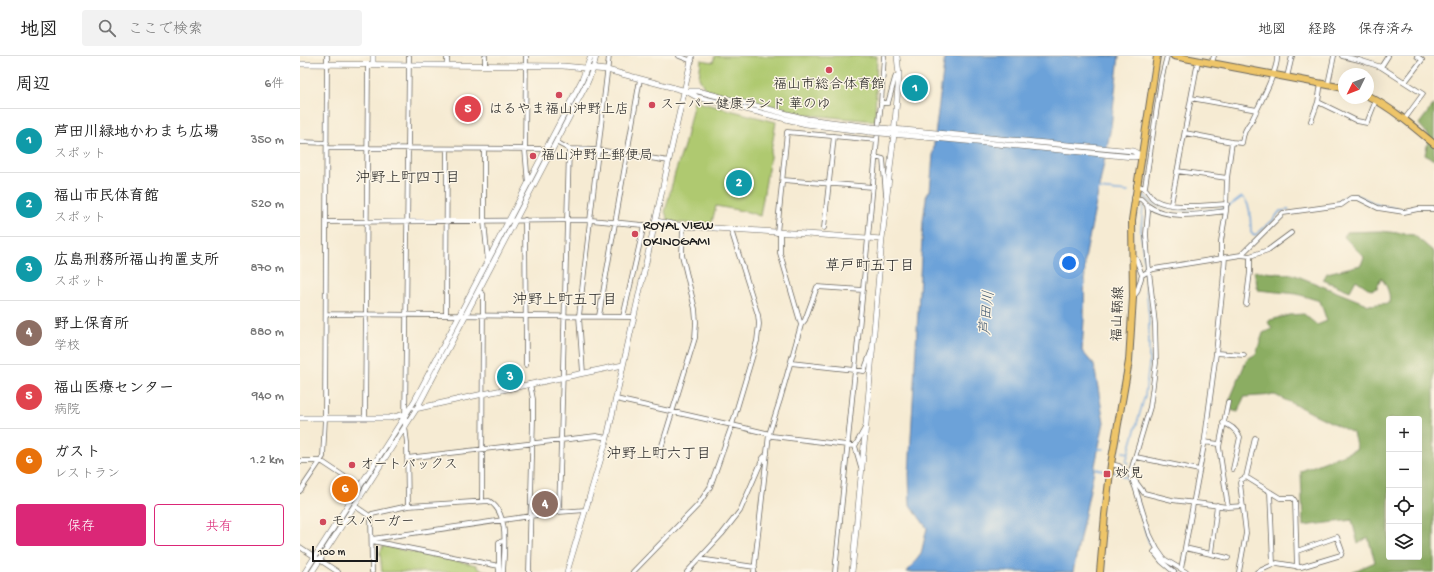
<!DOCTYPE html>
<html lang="ja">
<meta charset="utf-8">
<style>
:root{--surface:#fff;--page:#f2f2f2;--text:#222;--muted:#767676;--line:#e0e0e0;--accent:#db2777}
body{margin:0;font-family:"Gochi Hand","Klee One",sans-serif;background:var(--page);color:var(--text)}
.controls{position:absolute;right:12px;bottom:12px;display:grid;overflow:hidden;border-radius:4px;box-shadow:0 4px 16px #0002}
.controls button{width:36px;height:36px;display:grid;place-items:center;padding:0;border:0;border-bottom:1px solid var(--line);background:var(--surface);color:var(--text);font:20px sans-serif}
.compass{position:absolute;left:1038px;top:12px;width:36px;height:36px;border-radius:50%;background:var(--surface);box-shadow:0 4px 16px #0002;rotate:227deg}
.scale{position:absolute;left:12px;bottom:10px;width:66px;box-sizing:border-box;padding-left:4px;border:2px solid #1c1c1c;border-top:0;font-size:11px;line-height:14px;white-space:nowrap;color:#1c1c1c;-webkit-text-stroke:3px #fcf5e5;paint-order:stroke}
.you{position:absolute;left:769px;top:207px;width:14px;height:14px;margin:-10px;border:3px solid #fff;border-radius:50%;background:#1a73e8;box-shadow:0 0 0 6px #1a73e833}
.badge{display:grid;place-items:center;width:26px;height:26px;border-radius:50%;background:var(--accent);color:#fff;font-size:13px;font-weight:700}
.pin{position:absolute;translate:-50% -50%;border:2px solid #fff;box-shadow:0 1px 4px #0006}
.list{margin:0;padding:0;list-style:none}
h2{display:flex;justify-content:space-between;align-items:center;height:52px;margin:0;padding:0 16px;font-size:17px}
h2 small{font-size:13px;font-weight:400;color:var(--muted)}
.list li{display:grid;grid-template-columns:26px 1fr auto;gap:12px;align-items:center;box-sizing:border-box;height:64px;padding:0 16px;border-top:1px solid var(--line)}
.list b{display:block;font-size:15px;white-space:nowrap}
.list p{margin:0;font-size:13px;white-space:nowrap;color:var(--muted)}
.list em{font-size:13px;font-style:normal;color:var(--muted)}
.actions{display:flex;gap:8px;padding:12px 16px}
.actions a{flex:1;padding:9px 0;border:1px solid var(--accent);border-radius:4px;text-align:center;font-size:14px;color:var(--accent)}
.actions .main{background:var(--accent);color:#fff}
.icon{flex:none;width:22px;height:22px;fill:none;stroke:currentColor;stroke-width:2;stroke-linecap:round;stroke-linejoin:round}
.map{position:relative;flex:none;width:1134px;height:516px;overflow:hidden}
header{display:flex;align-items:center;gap:24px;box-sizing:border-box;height:56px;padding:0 20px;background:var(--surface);border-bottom:1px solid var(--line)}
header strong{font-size:19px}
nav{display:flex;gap:22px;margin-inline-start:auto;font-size:14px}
.search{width:280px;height:36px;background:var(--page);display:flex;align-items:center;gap:10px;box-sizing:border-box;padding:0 14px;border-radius:4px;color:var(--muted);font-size:15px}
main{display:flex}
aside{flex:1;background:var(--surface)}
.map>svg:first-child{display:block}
</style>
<header>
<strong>地図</strong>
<div class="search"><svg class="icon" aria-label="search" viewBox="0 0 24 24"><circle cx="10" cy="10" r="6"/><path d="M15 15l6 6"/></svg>ここで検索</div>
<nav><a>地図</a><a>経路</a><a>保存済み</a></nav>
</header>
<main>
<aside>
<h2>周辺<small>6件</small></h2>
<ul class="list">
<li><span class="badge" style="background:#0f9aa8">1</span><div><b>芦田川緑地かわまち広場</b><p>スポット</p></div><em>350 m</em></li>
<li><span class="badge" style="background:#0f9aa8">2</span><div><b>福山市民体育館</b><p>スポット</p></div><em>520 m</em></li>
<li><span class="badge" style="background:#0f9aa8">3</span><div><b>広島刑務所福山拘置支所</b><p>スポット</p></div><em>870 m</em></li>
<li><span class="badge" style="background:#8d6e63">4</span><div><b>野上保育所</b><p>学校</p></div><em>880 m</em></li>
<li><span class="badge" style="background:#e0444e">5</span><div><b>福山医療センター</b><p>病院</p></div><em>940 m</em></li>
<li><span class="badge" style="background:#e8710a">6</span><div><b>ガスト</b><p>レストラン</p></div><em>1.2 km</em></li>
</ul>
<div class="actions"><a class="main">保存</a><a>共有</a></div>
</aside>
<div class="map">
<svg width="1134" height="516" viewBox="0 0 1134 516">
<rect width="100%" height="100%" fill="#fcf5e5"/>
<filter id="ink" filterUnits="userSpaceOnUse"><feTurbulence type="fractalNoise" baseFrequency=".025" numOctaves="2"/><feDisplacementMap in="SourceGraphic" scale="8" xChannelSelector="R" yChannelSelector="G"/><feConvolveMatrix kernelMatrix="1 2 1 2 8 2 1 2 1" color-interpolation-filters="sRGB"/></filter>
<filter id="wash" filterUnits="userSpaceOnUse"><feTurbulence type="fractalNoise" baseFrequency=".012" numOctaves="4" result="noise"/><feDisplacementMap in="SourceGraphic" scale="16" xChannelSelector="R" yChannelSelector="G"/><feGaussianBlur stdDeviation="0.9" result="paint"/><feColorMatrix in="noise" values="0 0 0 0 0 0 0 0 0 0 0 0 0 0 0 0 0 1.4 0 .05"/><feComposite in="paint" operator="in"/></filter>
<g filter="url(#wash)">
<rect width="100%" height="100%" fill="#f6ebd3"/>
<path fill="#afc96f" stroke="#667246" d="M415,0h162l-2,65 -67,-6 -103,-26 -6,-11 2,-18 12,2z
M394,45l82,21 -16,94 -12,-4 -32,-6 -4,16 -14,2 -29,-2 -4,-10 10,-39 9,-27z
M83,490l94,19v3l12,4h-107l-2,-19z"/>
<path fill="#8bad62" stroke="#54643f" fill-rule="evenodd" d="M1134,48v56l-9,-5 4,-19 -10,-12z
M1081,175l33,4 20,17v320h-82l23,-10 -7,-25 -10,7 -6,-24 -49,6 -2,-55 56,-22 -4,-16 -78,-38 -31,2 -6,15 -8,-2v-11l17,-40 9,-5 7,-21 9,-4 -4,-7 2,-2 20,-5 14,-1 13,11 10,-4 -7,-20 -23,-7 -39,-4 -4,-19 41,4 74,30 20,-2c2,-10 -3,-18 -8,-26l-4,11 -6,2 -15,-10 -6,11 -27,-11 4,-7 34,-8 3,-8 -20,-20 2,-5zM1089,363h30v138h-30z"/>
<path fill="#6ca2d9" stroke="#445f7a" d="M645,0h174l-8,71 -26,132 -1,61 -2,31 12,14 10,57 -31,150h-166l14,-18 6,-26 -17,-23 -1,-31 14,-253 4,-29 3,-1 4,-48z"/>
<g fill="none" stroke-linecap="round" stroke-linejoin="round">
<path stroke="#6ca2d9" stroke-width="1.5" d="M798,133l30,3
M842,138c4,2 5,6 9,8 13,11 57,10 73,6 6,-1 13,-8 18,-11 10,7 8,24 9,36l3,2 3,-1 16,-14 7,-9 9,-1
M1036,148l9,-7 9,-2 5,1 19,9 27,5
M1108,153l9,-2 17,-1
M799,393h4
M823,396l6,1
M828,407l-2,-1 19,-67 4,-31v-47l-8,-86 2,-25
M796,413l11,2
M811,416c8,1 15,3 20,10l18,60 4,5
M869,509l12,7"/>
</g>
</g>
<g filter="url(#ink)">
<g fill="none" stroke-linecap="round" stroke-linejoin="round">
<defs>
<path id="minor" d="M226,0l-1,93 3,35
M379,0l13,5
M1042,0l17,4 22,7 42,27 -19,26
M912,6l2,-6
M147,9v-9
M185,9v-9
M1081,11l7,-11
M987,21l5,-21
M1105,26l17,-22 -5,-4
M1028,28l6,-28
M891,42l66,12
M1018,46l39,19 10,2 9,-23
M581,47h7l7,-25 1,-2 3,-1
M1011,65l7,-19 3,-19
M885,77l47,9 10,1c1,-10 4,-16 10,-23 6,-13 27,-51 25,-64
M577,84l4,-37 3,-47
M0,86l27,1
M256,86l13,7 29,1 71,11
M27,92l219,1
M184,93v72l4,41
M575,101l8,2 3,36
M877,115l50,7
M483,124l90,7
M836,129c15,4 10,9 19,15 17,10 53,5 72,4
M845,131l16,-107 6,-24
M834,142l7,1 6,6 1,7 -2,22 3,37 5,-2 87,-14 42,-42 58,-8 10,-7h7l20,10 26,4 14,-3h16
M871,148l27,-143
M847,149c21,16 55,9 79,6
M225,164l1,145
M26,166l265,-2 62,6
M524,172l10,-92
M477,177l10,-101 90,8 -9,98 -33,334
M941,199l9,1v16l-4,32
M832,200l4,3 6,16 7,-4 6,53 1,39 -6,44 -20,67 5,13 15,48 7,14 7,10 22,13
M950,200l18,-6 23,-17
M921,202v-17l5,-30 1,-33 5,-36
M179,235l4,3 -1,207
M833,241l4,-5 5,-17
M26,258l307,3
M146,259l1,-166
M299,260l41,-237
M323,261l21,-92
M501,269l4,-5 12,-33 46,3
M916,297l7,-69 2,-27
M491,307l73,8 7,-19
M283,317l-4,-57 30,-260
M316,343l116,26 34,8 6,3 83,10 10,-18
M928,346l-9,45 9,60
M65,362l3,-354
M923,367c8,2 13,7 17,14l-7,32
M904,386l15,2
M555,390l6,21
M359,399l36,-117 1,-16 -1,-13 -13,-54 1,-29
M836,401l63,13
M107,402l189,-22 11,2
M0,405h20l4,2 36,24
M811,408l8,2 11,8 14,19 28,7 56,7 15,-1
M946,421l9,-39
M0,435l23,-34 2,-39 2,-362
M970,436l3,72
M55,450l16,11
M108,450l-1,-63 -2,-17 4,-370
M259,456l10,-363
M71,461l1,-3 36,-8 81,-5c21,12 15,50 14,71
M71,461l1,55
M72,483l187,-27 27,-2
M72,485l127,25
M0,491l38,25
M885,492l43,10
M857,493l-3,3 8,10 12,10
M911,497l6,-48
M399,503l56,8
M881,513l23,-124 12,-92 28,2
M199,516v-30l5,-1
M229,516l4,-153v-20l-3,-15
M333,516l65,-67 12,-18 22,-62 25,-84 2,-17 -1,-9 -27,-85
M387,516l35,-38 18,-23 23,-53 4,-4
M454,516l15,-138 11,-34 21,-75 -21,-72v-20
M939,516l7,-39 -6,-50 1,-3 5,-3 34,21h13l2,3 2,66
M957,516l20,-9 24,4 40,-12 1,-4 -5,-14 -40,14"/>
<path id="tertiary" d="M0,8l263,2 44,4 79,21 11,6 109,27 64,8
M73,8v-8
M389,35h9l109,28 64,8
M593,73l240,22 9,5
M592,78l241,23 8,-1
M356,165l27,5 199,13
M115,353l68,-15 140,-29
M0,362h89l17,-4
M5,516l110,-172 167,-320 9,-24
M12,516l105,-164 170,-325 6,-14 3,-13
M267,516l40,-134 85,-382
M552,516l14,-148 16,-185 12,-105 5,-59 -2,-19"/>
<path id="primary" d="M874,0l170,32
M1068,40c24,12 46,31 66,48
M800,516l5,-57 6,-51 18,-103 4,-64 -1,-77 25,-164"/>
</defs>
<use href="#minor" stroke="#68645c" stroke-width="5.5"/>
<use href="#tertiary" stroke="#68645c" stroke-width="6"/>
<use href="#primary" stroke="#68645c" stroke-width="8"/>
<use href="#minor" stroke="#fff" stroke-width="4"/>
<use href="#tertiary" stroke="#fff" stroke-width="5"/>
<use href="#primary" stroke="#eec569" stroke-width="6"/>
<defs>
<path id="tertiary-bridge" d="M571,71l21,2
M570,76l21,2"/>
</defs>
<use href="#tertiary-bridge" stroke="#68645c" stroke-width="6" stroke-linecap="butt"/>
<use href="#tertiary-bridge" stroke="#fff" stroke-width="5"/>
</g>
</g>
<g fill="#d1495b" stroke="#fcf5e5" stroke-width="1.5">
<circle cx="529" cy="14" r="4"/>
<circle cx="259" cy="39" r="4"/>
<circle cx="352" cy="49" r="4"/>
<circle cx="233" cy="100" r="4"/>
<circle cx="335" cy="178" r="4"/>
<circle cx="52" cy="409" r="4"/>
<rect x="803" y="414" width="8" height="8" rx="2"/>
<circle cx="23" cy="466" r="4"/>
</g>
<g text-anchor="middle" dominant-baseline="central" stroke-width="3" stroke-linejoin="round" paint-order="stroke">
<g font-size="14" fill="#1c1c1c" stroke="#fcf5e5" text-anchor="start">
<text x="529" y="29" text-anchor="middle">福山市総合体育館</text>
<text x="360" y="49">スーパー健康ランド 華のゆ</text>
<text x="259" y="54" text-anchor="middle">はるやま福山沖野上店</text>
<text x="241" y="100">福山沖野上郵便局</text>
<text x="343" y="170">ROYAL VIEW<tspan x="343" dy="16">OKINOGAMI</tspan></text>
<text x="60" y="409">オートバックス</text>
<text x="815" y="418">妙見</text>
<text x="31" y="466">モスバーガー</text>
</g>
<g font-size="14" fill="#1c1c1c" stroke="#fcf5e5">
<text transform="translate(819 258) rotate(-88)">福山鞆線</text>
</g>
<g font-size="15" fill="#1c1c1c" stroke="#fcf5e5">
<text x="108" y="123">沖野上町四丁目</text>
<text x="570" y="211">草戸町五丁目</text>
<text x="265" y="245">沖野上町五丁目</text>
<text x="359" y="399">沖野上町六丁目</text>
</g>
<g font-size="15" font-style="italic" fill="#405871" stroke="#fcf5e5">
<text transform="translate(688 257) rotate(-85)">芦田川</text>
</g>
</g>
</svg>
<div class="controls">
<button>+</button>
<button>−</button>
<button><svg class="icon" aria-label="locate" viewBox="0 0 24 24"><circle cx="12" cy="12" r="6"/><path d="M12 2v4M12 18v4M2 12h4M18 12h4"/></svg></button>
<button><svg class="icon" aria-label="layers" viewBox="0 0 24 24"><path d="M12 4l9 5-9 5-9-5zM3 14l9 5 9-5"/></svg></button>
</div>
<svg class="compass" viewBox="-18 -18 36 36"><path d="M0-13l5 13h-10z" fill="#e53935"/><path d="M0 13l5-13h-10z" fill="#767676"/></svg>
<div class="scale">100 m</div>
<div class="you"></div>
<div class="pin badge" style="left:615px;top:32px;background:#0f9aa8">1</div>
<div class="pin badge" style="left:439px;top:127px;background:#0f9aa8">2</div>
<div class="pin badge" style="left:210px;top:321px;background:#0f9aa8">3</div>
<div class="pin badge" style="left:245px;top:448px;background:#8d6e63">4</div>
<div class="pin badge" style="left:168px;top:53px;background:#e0444e">5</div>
<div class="pin badge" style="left:45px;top:433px;background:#e8710a">6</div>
</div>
</main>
